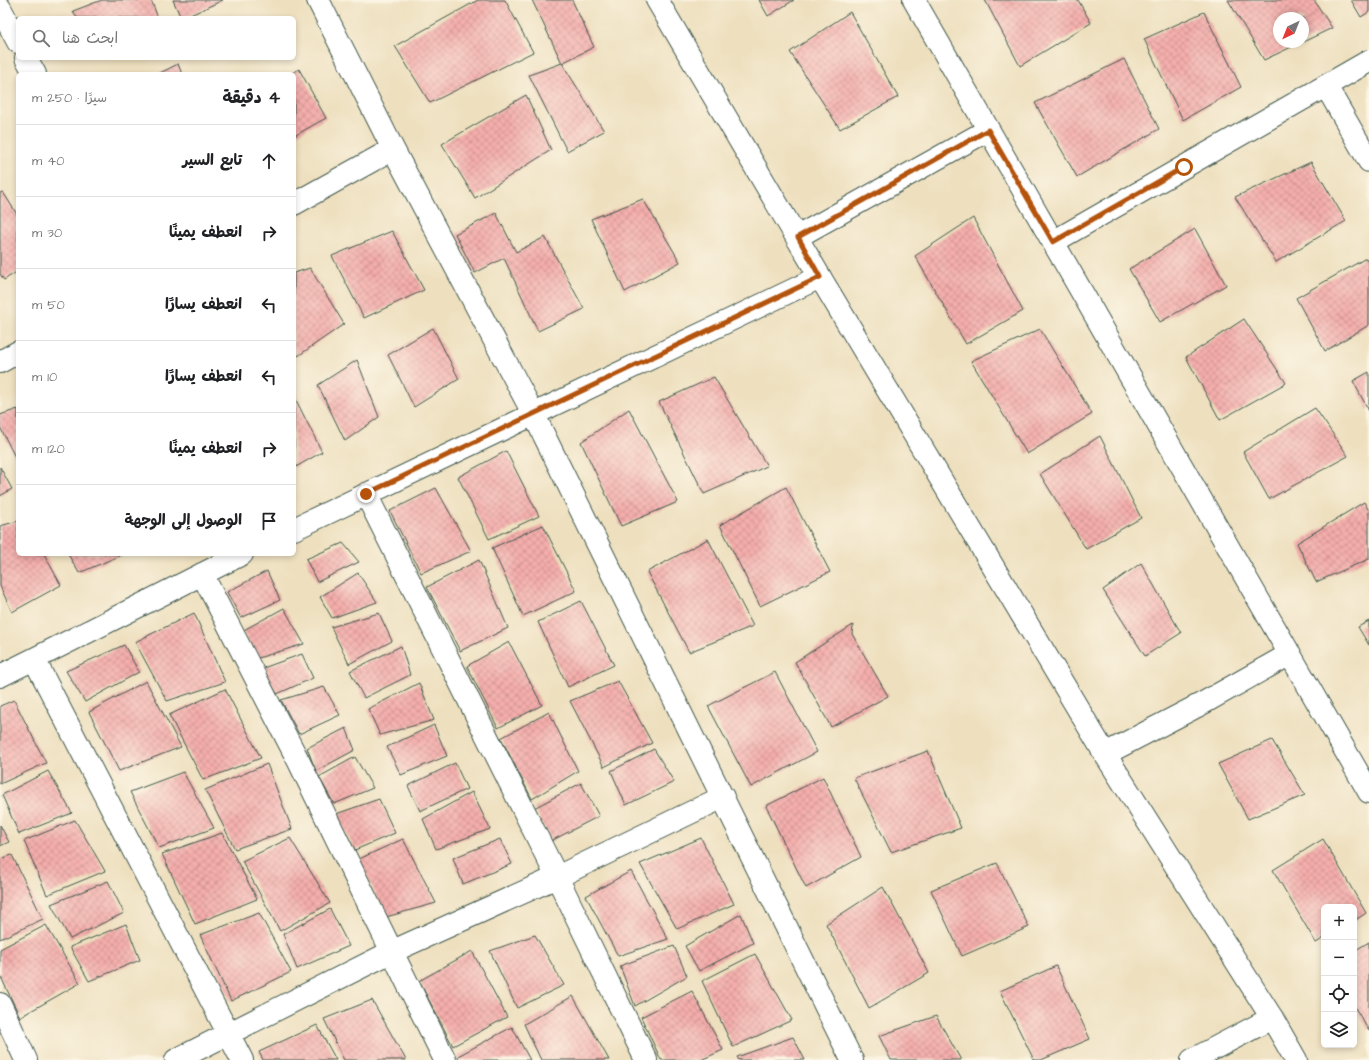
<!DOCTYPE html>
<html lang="ar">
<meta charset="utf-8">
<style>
:root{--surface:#fff;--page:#f2f2f2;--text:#202124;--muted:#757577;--line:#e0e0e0}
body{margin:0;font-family:"Architects Daughter","Playpen Sans Arabic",sans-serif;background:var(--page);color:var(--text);direction:rtl}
.controls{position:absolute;right:12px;bottom:12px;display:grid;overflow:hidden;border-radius:6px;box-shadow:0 2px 6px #0003}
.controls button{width:36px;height:36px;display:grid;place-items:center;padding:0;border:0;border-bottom:1px solid var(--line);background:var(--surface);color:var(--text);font:20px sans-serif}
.compass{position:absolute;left:1273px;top:12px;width:36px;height:36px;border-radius:50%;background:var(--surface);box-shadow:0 2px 6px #0003;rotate:223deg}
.stop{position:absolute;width:12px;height:12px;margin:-9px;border:3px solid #b45309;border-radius:50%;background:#fff}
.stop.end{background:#b45309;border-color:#fff;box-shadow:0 1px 4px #0008}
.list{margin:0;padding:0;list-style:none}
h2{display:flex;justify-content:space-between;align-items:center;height:52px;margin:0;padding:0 16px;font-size:17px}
h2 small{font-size:13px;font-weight:400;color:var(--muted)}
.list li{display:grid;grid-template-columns:26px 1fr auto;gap:12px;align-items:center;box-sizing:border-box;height:72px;padding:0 16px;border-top:1px solid var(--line)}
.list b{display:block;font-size:15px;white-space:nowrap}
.list em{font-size:13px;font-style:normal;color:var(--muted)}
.icon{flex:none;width:22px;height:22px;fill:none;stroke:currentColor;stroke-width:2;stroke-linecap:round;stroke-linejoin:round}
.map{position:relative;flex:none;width:1369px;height:1060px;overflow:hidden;direction:ltr}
.search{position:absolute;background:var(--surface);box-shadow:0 2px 6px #0003;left:16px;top:16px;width:280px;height:44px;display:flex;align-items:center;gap:10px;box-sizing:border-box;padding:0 14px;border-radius:6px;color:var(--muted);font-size:15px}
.panel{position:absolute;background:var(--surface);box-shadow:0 2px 6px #0003;left:16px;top:72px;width:280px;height:484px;border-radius:6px;direction:rtl}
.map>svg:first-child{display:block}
</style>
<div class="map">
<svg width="1369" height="1060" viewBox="0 0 1369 1060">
<defs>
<pattern id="building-cross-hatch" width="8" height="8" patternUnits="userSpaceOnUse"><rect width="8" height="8" fill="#f5aeac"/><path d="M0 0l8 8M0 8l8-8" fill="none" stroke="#c68f8d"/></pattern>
</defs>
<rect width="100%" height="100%" fill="#fcf5e5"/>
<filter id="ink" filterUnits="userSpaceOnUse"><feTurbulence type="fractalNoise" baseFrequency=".025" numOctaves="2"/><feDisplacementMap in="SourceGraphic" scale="8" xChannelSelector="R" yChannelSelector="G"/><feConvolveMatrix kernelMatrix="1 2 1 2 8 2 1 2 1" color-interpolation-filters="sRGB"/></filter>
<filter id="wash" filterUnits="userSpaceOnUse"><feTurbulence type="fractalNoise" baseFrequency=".012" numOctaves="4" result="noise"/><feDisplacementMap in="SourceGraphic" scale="16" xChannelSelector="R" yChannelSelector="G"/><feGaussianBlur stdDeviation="0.9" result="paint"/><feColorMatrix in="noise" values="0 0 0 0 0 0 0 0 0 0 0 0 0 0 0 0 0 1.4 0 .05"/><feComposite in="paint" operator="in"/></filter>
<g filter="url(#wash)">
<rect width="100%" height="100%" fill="#eee0bf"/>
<g id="blocks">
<path fill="url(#building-cross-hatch)" d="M102,0h49l7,18h-81l-4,-7z
M173,0h50l-39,18h-3z
M478,0h27l28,52 -103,51 -35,-57z
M532,0h40l22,47 -32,16z
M759,0h35l-26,16z
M985,0h93l13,23 -71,43z
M1228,0h86l18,28 -29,14v-24h-24v24h23l-38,18z
M1351,0h18v12l-8,5z
M850,12l48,85 -58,32 -50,-77z
M1204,12l37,75 -58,33 -39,-81z
M1124,59l35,70 -82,48 -42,-74z
M562,63l42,68 -37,20 -38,-76z
M178,64l4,10h-24z
M299,69l27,49 -32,18v-62h-4z
M526,95l25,55 -76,48 -33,-54z
M1311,162l35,59 -70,41 -41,-65z
M3,192l15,24v55l-14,9 -4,-6v-81z
M643,199l37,63 -55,30 -34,-73z
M496,213l20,39 29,-15 39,72 -46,22 -34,-73 -29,15 -20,-39z
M973,218l50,93 -57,33 -51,-88z
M1195,229l31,56 -66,37 -31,-53z
M392,231l32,59 -60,28 -32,-62z
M1366,258l3,6v61l-44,26 -29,-53z
M310,268l34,56 -46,32 -4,-8v-75z
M1244,319l42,64 -66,37 -34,-63z
M433,328l26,51 -45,28 -26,-52z
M1040,329l52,85 -65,40 -56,-93z
M357,360l22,57 -34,24 -27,-56z
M1369,372v39l-16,-30z
M714,377l53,89 -63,28 -45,-92z
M294,396l28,56 -28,16z
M1315,408l33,48 -79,43 -26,-47z
M18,409v54l-18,-36v-12z
M629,409l49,93 -57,24 -40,-84z
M1100,436l41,82 -55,31 -46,-75z
M506,451l33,65 -50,23 -31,-62z
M0,467l12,22 -12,7z
M786,487l44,85 -70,34 -40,-81z
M436,488l35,63 -50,22 -31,-62z
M1364,502l5,9v48l-53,23 -19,-39z
M18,521v33h26l17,31 -49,27 -12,-26v-60z
M543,525l33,66 -53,25 -31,-68z
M708,539l45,87 -64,26 -42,-80z
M343,543l16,19 -42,20 -11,-23z
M68,554h56l-45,19z
M479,560l29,68 -48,23 -33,-64z
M1141,563l40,70 -36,23 -42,-66z
M267,571l13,29 -39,18 -14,-26z
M358,573l19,29 -45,16 -12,-21z
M581,601l33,64 -46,22 -30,-65z
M284,608l20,36 -46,14 -16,-27z
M194,613l31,69 -58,19 -32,-59z
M379,613l13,28 -43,23 -18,-37z
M1369,621v24l-11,-18z
M853,625l-1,9 36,62 -57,31 -36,-65z
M509,642l33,63 -44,23 -31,-62z
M124,645l15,27 -54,30 -19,-31z
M401,646l9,29 -46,23 -14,-27z
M302,654l11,24 -36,16 -14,-26z
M775,672l42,80 -66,35 -43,-81z
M146,681l35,66 -62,24 -30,-59z
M618,681l34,62 -48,24 -34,-66z
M419,683l15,37 -54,15 -12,-26z
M324,687l16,28 -41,19 -18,-34z
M225,689l36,69 -58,22 -34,-65z
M14,700l32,63 -46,21v-78z
M549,712l29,59 -46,28 -31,-61z
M434,725l13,31 -46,19 -14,-28z
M346,728l9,22 -39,21 -9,-23z
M1272,740l33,55 -57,24 -30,-55z
M654,749l20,33 -48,23 -15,-34z
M928,751l33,77 -70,24 -37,-74z
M355,757l18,31 -39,16 -15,-27z
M455,763l12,26 -47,22 -12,-25z
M267,764l25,65 -57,20 -30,-59z
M48,771l24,42 -53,21 -17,-39z
M183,772l31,56 -55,20 -29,-56z
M823,777l38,80 -55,31 -40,-82z
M581,783l18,33 -48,25 -17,-33z
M472,792l18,37 -54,20 -13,-30z
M379,799l16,34 -40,17 -19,-36z
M75,820l30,51 -58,24 -23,-54z
M0,825l9,17 -9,4z
M222,833l35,66 -62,25 -33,-70z
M290,838l40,65 -50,28 -38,-70z
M701,838l33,66 -57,25 -37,-65z
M403,839l33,64 -50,14 -27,-58z
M500,839l12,25 -49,20 -10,-26z
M1323,839l43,74 -12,8v-14h-30v31l-8,5 -43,-73z
M12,855l31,64 -43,20v-80z
M997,863l32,64 -67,29 -31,-66z
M631,871l37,68 -50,17 -32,-60z
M108,881l16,32 -54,26 -19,-35z
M883,887l46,86 -60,35 -43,-84z
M330,909l19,37 -52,23 -14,-35z
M259,913l32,59 -60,29 -31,-66z
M741,914l12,29 -54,28 -14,-25z
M126,924l14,36 -51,21 -19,-34z
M46,925l34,58 -60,34 -20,-42v-26z
M535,935l29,50 -47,23 -27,-57z
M1369,942v89l-15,-25v-55z
M674,946l13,30 -52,30 -15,-40z
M472,951l35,66 -54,29 -34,-65z
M755,954l37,66 -59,27 -31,-66z
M1056,966l34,73 -49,21h-7l-34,-69z
M692,991l31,59 -22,10h-40l-20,-43z
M573,996l36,64h-68l-17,-36z
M372,1000l34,60h-62l-20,-41z
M936,1016l25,44h-70l-12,-24z
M317,1025l19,35h-73l-4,-8z
M512,1027l18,33h-71l-1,-4z
M793,1037l12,23h-66l-2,-3z"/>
</g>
</g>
<g filter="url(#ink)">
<use href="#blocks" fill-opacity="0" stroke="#3e5549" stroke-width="1"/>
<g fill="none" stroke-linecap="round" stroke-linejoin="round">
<defs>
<path id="street" d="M318,0l75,149 141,266 318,645
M914,0l455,792
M0,8l18,34
M26,58l9,16
M1326,86l43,75
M294,204l99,-55
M797,237l191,-107
M1053,242l316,-181
M0,362l18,-10
M366,494l191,383 89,183
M294,529l526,-252
M202,574l96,186 147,300
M0,676l34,-17
M1105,754l100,-52 85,-48
M0,1004l26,56
M176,1060l215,-108 166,-75 166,-80
M242,1060l-208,-401 208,-105
M1192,1060l80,-42"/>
<path id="secondary" d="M657,0l163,277 285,477 167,264 24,42"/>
</defs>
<use href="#street" stroke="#3e5549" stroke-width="24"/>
<use href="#secondary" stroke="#3e5549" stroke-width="24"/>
<use href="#street" stroke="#fff" stroke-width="22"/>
<use href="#secondary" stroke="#fff" stroke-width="22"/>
</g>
</g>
<g fill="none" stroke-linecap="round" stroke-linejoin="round" filter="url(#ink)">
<path stroke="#b45309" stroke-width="5" d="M366,494l454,-217 -22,-40 190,-107 65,112 131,-75"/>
</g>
</svg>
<div class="controls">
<button>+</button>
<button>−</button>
<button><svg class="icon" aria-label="locate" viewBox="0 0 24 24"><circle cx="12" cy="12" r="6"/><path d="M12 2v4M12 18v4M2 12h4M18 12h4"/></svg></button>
<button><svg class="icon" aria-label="layers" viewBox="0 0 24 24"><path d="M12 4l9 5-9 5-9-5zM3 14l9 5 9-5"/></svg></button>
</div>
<svg class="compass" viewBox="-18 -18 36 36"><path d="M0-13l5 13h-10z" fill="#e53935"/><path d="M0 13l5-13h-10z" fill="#757577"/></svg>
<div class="stop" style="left:1184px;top:167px"></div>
<div class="stop end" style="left:366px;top:494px"></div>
<div class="search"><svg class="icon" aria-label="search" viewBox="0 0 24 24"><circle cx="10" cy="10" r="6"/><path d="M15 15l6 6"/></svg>ابحث هنا</div>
<section class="panel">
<h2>4 دقيقة<small>سيرًا · 250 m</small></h2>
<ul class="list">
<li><svg class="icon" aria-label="ahead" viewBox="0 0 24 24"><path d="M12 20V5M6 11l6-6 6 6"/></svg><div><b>تابع السير</b></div><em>40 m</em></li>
<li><svg class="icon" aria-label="right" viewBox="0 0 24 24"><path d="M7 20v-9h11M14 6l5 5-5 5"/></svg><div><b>انعطف يمينًا</b></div><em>30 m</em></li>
<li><svg class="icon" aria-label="left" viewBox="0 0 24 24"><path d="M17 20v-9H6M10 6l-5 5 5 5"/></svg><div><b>انعطف يسارًا</b></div><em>50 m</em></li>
<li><svg class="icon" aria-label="left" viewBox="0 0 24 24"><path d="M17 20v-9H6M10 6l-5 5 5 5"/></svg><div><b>انعطف يسارًا</b></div><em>10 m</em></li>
<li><svg class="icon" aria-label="right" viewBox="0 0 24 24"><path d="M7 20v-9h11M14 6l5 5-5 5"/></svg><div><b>انعطف يمينًا</b></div><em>120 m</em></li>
<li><svg class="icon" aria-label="arrive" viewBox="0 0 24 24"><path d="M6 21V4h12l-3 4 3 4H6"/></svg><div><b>الوصول إلى الوجهة</b></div></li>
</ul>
</section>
</div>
